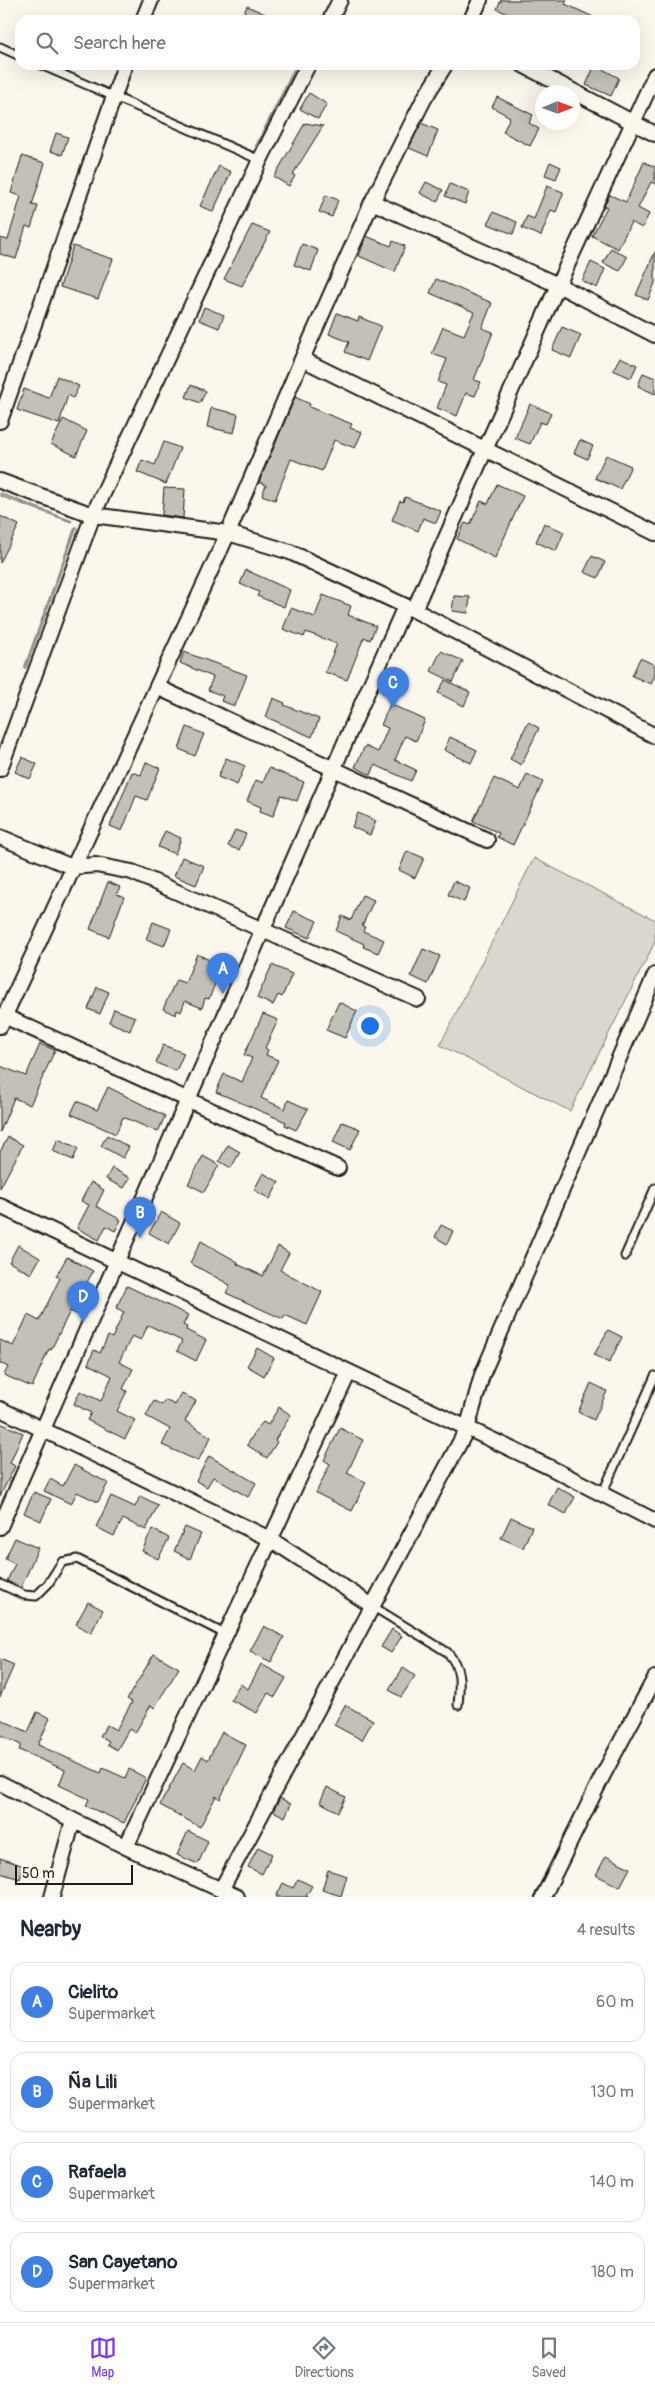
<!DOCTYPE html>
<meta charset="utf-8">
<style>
:root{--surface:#fff;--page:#f2f2f3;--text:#1f2937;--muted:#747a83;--line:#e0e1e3;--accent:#7c3aed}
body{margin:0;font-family:Pangolin,sans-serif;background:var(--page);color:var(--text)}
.compass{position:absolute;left:535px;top:85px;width:45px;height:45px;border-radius:50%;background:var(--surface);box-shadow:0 5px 20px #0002;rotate:89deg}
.scale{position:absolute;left:15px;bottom:12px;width:118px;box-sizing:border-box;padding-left:5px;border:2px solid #1c1c1c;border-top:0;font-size:14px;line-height:18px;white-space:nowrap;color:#1c1c1c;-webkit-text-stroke:4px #fbf7ec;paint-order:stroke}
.you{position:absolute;left:369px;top:1025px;width:18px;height:18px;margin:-12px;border:4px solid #fff;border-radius:50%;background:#1a73e8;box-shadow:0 0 0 8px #1a73e833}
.badge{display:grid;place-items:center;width:32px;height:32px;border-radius:50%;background:var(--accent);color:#fff;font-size:16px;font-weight:700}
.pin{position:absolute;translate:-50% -41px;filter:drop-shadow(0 1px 2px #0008)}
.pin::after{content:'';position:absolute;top:26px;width:18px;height:15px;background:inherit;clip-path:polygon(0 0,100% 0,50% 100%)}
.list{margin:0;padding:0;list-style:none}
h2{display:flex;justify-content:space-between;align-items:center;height:65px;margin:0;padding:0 20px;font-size:21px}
h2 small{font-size:16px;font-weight:400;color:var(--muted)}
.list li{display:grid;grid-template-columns:32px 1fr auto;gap:15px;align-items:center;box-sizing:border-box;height:80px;margin:0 10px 10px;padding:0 10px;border:1px solid var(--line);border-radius:15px}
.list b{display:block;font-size:19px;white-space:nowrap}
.list p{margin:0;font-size:16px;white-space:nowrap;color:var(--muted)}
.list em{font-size:16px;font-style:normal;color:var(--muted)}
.icon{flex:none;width:28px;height:28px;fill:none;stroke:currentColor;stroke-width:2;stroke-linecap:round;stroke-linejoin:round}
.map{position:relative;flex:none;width:655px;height:1897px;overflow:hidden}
.search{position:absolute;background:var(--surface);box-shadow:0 5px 20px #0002;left:15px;right:15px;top:15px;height:55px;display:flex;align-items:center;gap:12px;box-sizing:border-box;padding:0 18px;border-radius:15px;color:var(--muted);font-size:19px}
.sheet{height:425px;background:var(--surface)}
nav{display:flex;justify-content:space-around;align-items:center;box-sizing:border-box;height:70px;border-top:1px solid var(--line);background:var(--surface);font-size:14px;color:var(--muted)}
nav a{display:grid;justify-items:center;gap:2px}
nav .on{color:var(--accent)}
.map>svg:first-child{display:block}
</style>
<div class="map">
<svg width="655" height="1897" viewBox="0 0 655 1897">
<defs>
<pattern id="water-ripples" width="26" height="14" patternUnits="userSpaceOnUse" patternTransform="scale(1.25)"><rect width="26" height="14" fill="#afaca5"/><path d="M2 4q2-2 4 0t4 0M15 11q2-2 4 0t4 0" fill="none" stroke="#96938d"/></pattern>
</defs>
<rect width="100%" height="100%" fill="#fbf7ec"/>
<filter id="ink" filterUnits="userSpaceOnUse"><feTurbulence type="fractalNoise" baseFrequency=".02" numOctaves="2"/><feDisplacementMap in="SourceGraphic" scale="10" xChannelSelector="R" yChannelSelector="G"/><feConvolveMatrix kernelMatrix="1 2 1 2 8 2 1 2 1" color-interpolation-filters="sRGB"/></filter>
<g filter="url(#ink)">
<path fill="#dad7ce" stroke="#7b7a75" d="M534,858l121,62v22l-85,169 -130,-66z"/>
<path fill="url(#water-ripples)" stroke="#74726e" d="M296,65h3l-42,82h-2z
M0,493l72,28 -1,1 -71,-26z
M75,527h2l-51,141h-2z"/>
<path fill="#c3c0b8" stroke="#1c1c1c" d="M501,0h66l-2,4 35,16h-79l-24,-11z
M247,6l32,14h-38z
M595,65l24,13 -8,18 -25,-11z
M309,93l18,11 -9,15 -18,-10z
M497,97l36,18 -4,8 10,6 -9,17 -27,-14 7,-15 -18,-10z
M305,123l18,3 -30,48 2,2 -6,10 -15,-9z
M421,123l17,7 -10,26 -19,-8z
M56,133l12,4 -6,18 -12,-4z
M22,156l23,7 -13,42 6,1 -7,22 -5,-2 -10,33 -16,-5v-16l8,2 13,-44 -10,-3z
M550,162l11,5 -5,12 -11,-4z
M644,162l11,5v17l-4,-2 -13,26 11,6 -7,14 -11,-6 -13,27 -26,-13 15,-29 -3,-1 6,-11 16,7z
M219,166l12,6 -18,40 -13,-6z
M426,182l17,8 -6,12 -17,-9z
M450,184l19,8 -4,12 -20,-8z
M547,186l16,6v2l-7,18 -5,-2 -10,26 -19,-8 5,-12 7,3z
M326,195l12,5 -6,17 -13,-5z
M493,212l24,10 -4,12 -25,-10z
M252,225l18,7 -28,54 -18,-7z
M366,236l25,10 2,-5 12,5 -10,26 -36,-16z
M302,244l16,6 -7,21 -17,-6z
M73,246l40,13 -15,40 -38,-12z
M611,248l16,9 -7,14 -17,-8z
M655,252v31l-7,17 -12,-5z
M591,262l14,7 -8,19 -15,-7z
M436,279l56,24 -10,25 11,4 -19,48 7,2 -6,14 -9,-3 -9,23 -20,-8 9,-23 -8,-3 9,-23 -15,-5 11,-27 21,8 10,-23 -44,-19z
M204,307l20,8 -5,13 -20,-8z
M337,313l21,8 1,-4 22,9 -14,35 -22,-9 4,-10 -20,-8z
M562,327l19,8 -10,23 -19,-8z
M620,357l17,8 -6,13 -18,-8z
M643,373l12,5v16l-17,-8z
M57,376l22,10 -6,12 -5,-3 -9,29 -42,-14 7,-21 25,9z
M191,385l15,6 -6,12 -14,-6z
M295,397l15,7 -1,3 43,17 -2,4 12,4 -7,16 -21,-8 -12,31 -31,-12 -16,41 -13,-5 4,-10 -7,-3z
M530,404l21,9 -5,11 -6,-2 -10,22 -15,-6z
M211,408l27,6 -4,19 -27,-6z
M63,419l24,12 -11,25 -25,-12z
M580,440l13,6 -6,13 -13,-6z
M164,442l16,6 -14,36 -29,-12 5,-12 13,5z
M606,455l25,11 -11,23 -25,-11z
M497,484l26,12 -28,62 -38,-19 8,-16 5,2 11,-24 7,3z
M164,488l21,1 -2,29 -21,-3z
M405,497l36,14 -5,12 -13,-5 -5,13 -26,-11 8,-19 3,1z
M0,516l19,9 -19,38z
M544,523l20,9 -8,19 -20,-9z
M592,556l13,6 -7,16 -14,-6z
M246,570l44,20 -6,17 -27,-11 2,-4 -19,-8z
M323,595l28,11 -3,9 28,11 -6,14 -6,-3 -17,43 -22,-8 12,-28 -31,-12 -2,5 -21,-8 8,-21 24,9z
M454,596l16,1 -2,16 -16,-2z
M441,651l22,10 -10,21 -22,-11z
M184,652l63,23 -12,31 -14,-5 2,-5 -15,-6 5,-13 -33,-14z
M640,658l15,7v10l-4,9 -19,-8z
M445,680l25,12 -6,14 -26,-13z
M273,698l12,5 -1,2 35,14 -7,18 -46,-20z
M390,704l35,16 -9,21 -11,-5 -10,24 21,10 -5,11 -36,-16 -4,10 -16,-8 10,-21 13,6 10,-24 -7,-3z
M528,722l11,6 -18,37 -11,-6z
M187,727l17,7 -9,22 -16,-7z
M450,737l27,13 -6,13 -27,-13z
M22,757l15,7 -7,15 -15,-7z
M226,758l19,8 -8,19 -19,-8z
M146,762l14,6 -13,32 -11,-4 -14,35 -12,-5 22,-54 9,3z
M269,768l35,14 -7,19 -16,-6 -8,21 -13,-5 1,-4 -14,-6 9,-21 7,3z
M527,774l16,8 -30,63 -16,-8 2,-4 -26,-12 21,-43 26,12z
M358,813l18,8 -6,14 -18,-8z
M235,830l11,4 -7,16 -11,-4z
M165,831l16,7 -6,16 -17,-7z
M407,851l17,7 -9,20 -16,-8z
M182,857l22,9 -8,19 -22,-9z
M454,881l16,7 -6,14 -16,-7z
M108,882l12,5 -3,7 7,3 -15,40 -19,-8z
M362,895l12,5 -12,26 3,1 -2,4 21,9 -6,13 -15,-6 1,-3 -28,-13 6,-15 9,4z
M294,911l23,10 -8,17 -23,-10z
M153,922l18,7 -7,17 -18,-7z
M423,949l17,7 -12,28 -17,-8z
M197,954l25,12 -13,33 -4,-1 -3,10 -17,-7 -4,11 -4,-2 -1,5 -13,-6 13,-29 9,3z
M272,965l20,9 -10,23 -4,-2 -5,10 -16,-7z
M97,987l12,5 -9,22 -12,-5z
M339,1002l18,9 -12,27 -19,-8z
M114,1009l21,8 -5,14 -21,-9z
M263,1014l15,6 -13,28 3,2 -2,5 12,5 -17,38 24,11 3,-9 20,9 -12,21 -11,-5 1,-3 -70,-30 8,-18 18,8 10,-24 -8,-3z
M40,1044l15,6 -25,55 -16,-7 -14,34v-66l26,10z
M163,1045l21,8 -8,18 -20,-8z
M108,1087l57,29 -7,16 -35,-15 -7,17 -45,-20 6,-13 20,9z
M342,1122l18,7 -10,21 -17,-8z
M107,1135l22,12 -6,11 -22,-12z
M8,1137l15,8 -23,43v-36z
M58,1139l20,9 -5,12 -20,-9z
M228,1145l12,7 -9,16 -12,-7z
M203,1156l16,9 -15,27 -16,-8z
M112,1168l18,10 -6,10 -18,-9z
M263,1173l16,9 -9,17 -16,-9z
M91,1182l13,8 -8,16 25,14 -6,11 -9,-5 -7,14 -22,-12 12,-23 -8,-4z
M161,1212l19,11 -11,21 -20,-11z
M441,1225l12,6 -6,13 -12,-7z
M201,1241l37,21 -1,2 26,12 15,-30 11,7 -9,17 42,22 -15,33 -22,-10 -2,4 -57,-26 4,-8 -40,-22z
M18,1245l22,13 -9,16 -22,-12z
M67,1257l26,14 -11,21 8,4 -9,20 -11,-5 -19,39 -2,-1 -17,38 -28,-12 4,-8 -8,-4v-23l13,6 15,-31 11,6 21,-43 -4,-2z
M127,1286l61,29 -5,10 4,2 -1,3 20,10 -10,21 -19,-10 5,-10 -34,-16 -7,15 -9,-4 -13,26 14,7 -10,20 4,2 -10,20 18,9 -10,19 -38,-19 4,-7 -17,-9 6,-13 21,10 11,-25 -24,-12 6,-14 6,3 8,-17 4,2 12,-26 -8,-4z
M608,1330l14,7 -13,26 -15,-8z
M257,1348l17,10 -10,18 -17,-10z
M591,1383l16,8 -13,29 -16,-8z
M182,1393l14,8 -11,20 26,16 -13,24 -36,-16 8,-16 -24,-13 8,-15 8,4 3,-5 10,5z
M279,1407l12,8 -16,25 2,2 -10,16 -20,-13 10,-16 6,-7 5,3z
M0,1423l23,10 -13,30 5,3 -15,30z
M340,1428l23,12 -16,33 19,9 -14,29 -36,-18 14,-29 -6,-4z
M209,1456l47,27 -8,14 -35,-20 -6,10 -11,-6z
M74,1465l34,18 -10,19 -21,-10 -6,12 -27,-13 6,-12 13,7z
M557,1487l18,10 -9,17 -18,-9z
M34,1492l17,7 -10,22 -17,-8z
M111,1496l24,11 5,-11 18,9 -12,25 -23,-11 -9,17 -18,-9z
M511,1517l21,10 -9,21 -22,-10z
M185,1527l16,7 -11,25 -16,-8z
M152,1529l17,9 -11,21 -16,-8z
M15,1538l23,10 -17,40 -14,-7 8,-17 -10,-5z
M88,1602l15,8 -12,23 -15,-9z
M264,1626l20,11 -13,25 -21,-11z
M392,1629l10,7 -11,17 -10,-6z
M154,1654l25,14 -25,40 -3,-3 -16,28 -6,-4 -12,21 -10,-6 2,-3 -9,-5 7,-11 9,5 16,-28 -5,-3z
M0,1659l14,6 -14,32z
M261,1664l25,14 -11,19 -7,-4 -11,20 -26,-13 9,-16 8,5z
M403,1668l12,8 -14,21 -12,-7z
M345,1705l28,15 -11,20 -28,-15z
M37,1712l13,6 -12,27 63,28 2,-5 22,10 4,-9 17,9 -22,45 -38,-17 3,-7 -30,-14 6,-15 -46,-20 2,-5 -21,-10v-16l28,13z
M222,1732l24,13 -26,54 -4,-3 -16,31 -40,-22 23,-42 12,7 7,-14 6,4z
M327,1787l19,10 -8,15 -18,-10z
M280,1798l11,6 -6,13 -12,-6z
M188,1831l20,10 -10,23 -21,-9z
M258,1847l14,7 -10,20 -14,-7z
M606,1856l24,12 -10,19 -24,-12z
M0,1858l24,8 -4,13 -20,-6z
M328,1870l19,6 -6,20 -19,-6z
M298,1879l14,7 -6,10 2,1h-32l7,-14 10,5z"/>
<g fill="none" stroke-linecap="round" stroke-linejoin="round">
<defs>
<path id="lane" d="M0,47l20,9
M41,65l219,95
M625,1256l30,-68
M602,1494l53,-118
M0,1584l24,11 12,1 12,-12 14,-22 15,-3 148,75
M372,1606l75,46c15,16 13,32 11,53"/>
<path id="street" d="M143,20l8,-20
M330,20l10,-20
M471,20l9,-20
M523,65l132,69
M372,202l186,83 97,50
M302,359l353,174
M0,421l125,-356
M0,481l93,34 135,18 62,19 124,58 241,126
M414,610l144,-325 97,-210
M157,687l330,153
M0,769l93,-254 167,-355 48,-95
M0,837l72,30 24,-2 36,7 286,127
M4,1016l334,152
M0,1026l228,-493 74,-174 70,-157 52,-103 21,-34
M0,1206l549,261 106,54
M0,1409l270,130 101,66
M0,1527l405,-921
M0,1783l126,64 111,50
M126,1847l223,-475
M221,1890l246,-461 15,-54 173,-400
M52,1897l21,-77
M543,1897l60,-122 52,-97"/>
</defs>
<use href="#lane" stroke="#1c1c1c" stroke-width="11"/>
<use href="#street" stroke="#1c1c1c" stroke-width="18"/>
<use href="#lane" stroke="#fbf7ec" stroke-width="7"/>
<use href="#street" stroke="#fbf7ec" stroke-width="14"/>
</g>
</g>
</svg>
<svg class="compass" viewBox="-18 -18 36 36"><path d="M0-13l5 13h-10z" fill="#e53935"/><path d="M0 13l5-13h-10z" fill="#747a83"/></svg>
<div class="scale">50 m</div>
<div class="you"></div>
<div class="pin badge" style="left:223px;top:994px;background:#3f7fe0">A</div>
<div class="pin badge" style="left:140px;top:1238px;background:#3f7fe0">B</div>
<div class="pin badge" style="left:393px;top:708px;background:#3f7fe0">C</div>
<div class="pin badge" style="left:83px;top:1322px;background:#3f7fe0">D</div>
<div class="search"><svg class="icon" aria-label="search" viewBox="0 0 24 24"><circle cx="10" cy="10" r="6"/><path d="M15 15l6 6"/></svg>Search here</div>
</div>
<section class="sheet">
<h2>Nearby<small>4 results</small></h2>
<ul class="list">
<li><span class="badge" style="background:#3f7fe0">A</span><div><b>Cielito</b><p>Supermarket</p></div><em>60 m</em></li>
<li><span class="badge" style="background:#3f7fe0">B</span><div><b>Ña Lili</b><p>Supermarket</p></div><em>130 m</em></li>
<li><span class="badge" style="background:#3f7fe0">C</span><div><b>Rafaela</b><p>Supermarket</p></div><em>140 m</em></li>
<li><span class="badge" style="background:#3f7fe0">D</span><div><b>San Cayetano</b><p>Supermarket</p></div><em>180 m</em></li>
</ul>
</section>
<nav>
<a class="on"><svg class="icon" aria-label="map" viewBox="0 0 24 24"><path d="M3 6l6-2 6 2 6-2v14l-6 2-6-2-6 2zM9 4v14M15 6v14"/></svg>Map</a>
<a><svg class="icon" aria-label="directions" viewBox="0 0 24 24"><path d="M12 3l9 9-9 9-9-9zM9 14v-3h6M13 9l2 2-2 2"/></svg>Directions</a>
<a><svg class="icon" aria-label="saved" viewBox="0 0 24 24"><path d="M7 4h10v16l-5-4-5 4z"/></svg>Saved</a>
</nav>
